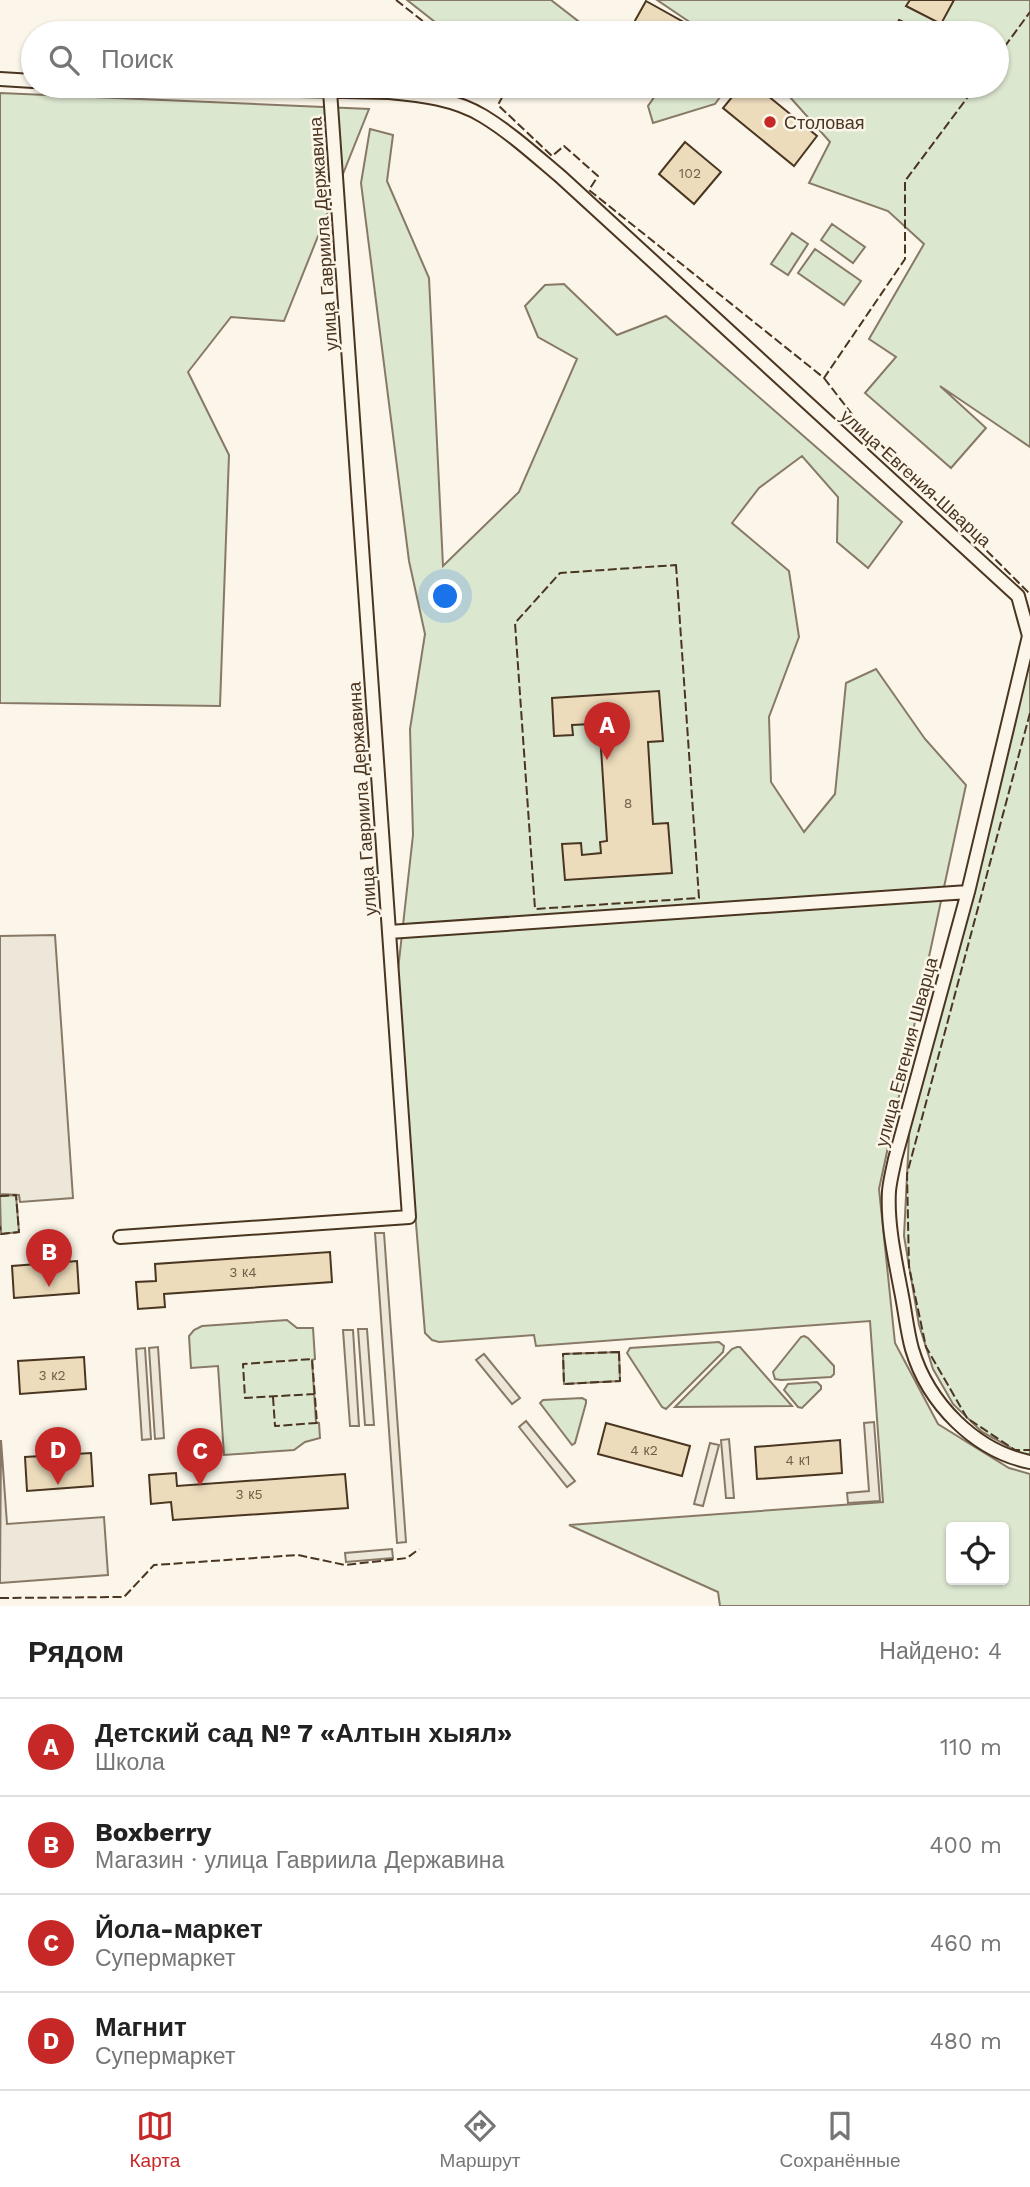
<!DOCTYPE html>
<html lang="ru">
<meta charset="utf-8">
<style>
:root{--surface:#fff;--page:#f6f6f6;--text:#222;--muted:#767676;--line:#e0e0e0;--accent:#c62828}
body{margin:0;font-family:"Work Sans",sans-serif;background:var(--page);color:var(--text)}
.controls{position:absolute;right:21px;bottom:21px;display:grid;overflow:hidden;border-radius:7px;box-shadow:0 2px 5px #0004}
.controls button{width:63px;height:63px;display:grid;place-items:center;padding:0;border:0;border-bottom:2px solid var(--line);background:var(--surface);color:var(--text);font:35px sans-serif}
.you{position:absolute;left:446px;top:597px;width:24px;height:24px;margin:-18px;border:5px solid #fff;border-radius:50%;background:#1a73e8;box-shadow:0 0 0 10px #1a73e833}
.badge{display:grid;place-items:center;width:46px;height:46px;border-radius:50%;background:var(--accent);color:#fff;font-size:23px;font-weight:700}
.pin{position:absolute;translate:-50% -58px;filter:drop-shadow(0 2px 4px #0008)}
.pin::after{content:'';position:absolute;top:37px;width:24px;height:21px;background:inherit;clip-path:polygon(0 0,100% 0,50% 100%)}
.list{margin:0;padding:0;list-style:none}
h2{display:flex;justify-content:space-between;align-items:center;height:91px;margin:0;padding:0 28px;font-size:30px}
h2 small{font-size:23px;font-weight:400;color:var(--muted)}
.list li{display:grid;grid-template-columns:46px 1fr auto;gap:21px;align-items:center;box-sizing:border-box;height:98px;padding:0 28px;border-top:2px solid var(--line)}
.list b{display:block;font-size:26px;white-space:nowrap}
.list p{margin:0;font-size:23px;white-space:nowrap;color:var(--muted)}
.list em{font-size:23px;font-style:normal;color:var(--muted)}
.icon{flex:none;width:38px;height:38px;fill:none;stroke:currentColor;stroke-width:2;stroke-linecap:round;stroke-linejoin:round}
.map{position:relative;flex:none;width:1030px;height:1606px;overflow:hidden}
.search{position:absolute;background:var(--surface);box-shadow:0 2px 5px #0004;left:21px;right:21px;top:21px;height:77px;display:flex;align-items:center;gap:18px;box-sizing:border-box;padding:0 24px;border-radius:38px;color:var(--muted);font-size:26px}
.sheet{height:483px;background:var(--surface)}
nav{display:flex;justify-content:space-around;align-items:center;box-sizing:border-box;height:98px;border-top:2px solid var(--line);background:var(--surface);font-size:19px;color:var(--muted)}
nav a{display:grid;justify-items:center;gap:4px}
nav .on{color:var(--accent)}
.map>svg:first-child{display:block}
</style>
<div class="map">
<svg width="1030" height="1606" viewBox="0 0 1030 1606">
<rect width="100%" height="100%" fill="#fbf6e9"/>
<path fill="#dce7d0" stroke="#887966" stroke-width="2" fill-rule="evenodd" d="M407,0h144l27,21 -10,12h-119z
M657,0h373v447l-90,-61 46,42 -35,40 -86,-75 31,-36 -27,-18 55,-95 -36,-33 -79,-28 21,-41 -50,-56h217v-53h-299l2,-4z
M662,86h66l-13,18 -62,19 -5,-17z
M0,93l369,16 -85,212 -53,-4 -43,55 41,83 -9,251 -220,-3z
M370,129l23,6 -6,46 42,97 14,288 76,-74 58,-133 -39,-22 -13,-31 20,-21 19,-1 53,51 49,-19 236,206 -34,46 -31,-26 1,-45 -36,-41 -43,32 -27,35 57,48 10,66 -30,80 2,65 33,50 31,-38 11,-111 30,-14 49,70 41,46 -87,404 16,154 43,81 71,44 21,6v132h-310l-2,-14 -149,-67 314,-23 -13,-181 -334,25 -2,-11 -95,7 -7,-2 -7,-7 -12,-146 -19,-181 19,-171 -3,-106 15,-95 -16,-73 -48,-378zM951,1527h53v53h-53z
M832,224l33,23 -12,16 -32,-23z
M792,233l16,11 -20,31 -17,-11z
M815,249l46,32 -17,24 -46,-32z
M1030,618v837l-4,1 -44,-24 -29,-28 -20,-35 -14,-44 -15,-89 6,-120z
M16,1195l3,37 -18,2 -1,-38z
M287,1320l10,8h16l2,31 -3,1 4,62 3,1 1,15 -15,4 -11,8 -70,5 -6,-89 -27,2 -2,-32 5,-6 8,-4z
M804,1336l4,2 26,28v8l-3,3 -50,3 -6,-1 -2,-7 28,-35z
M719,1342l5,4 -1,6 -57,57 -4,-2 -35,-54 3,-5z
M737,1347h3l52,59 -117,1 57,-58z
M619,1352l1,29 -56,3 -1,-30z
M817,1382l4,4v3l-19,19 -4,-1 -14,-17 4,-6z
M582,1398l4,2v3l-11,40 -3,2 -32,-42 3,-3z
M217,1437l2,18 -12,1 -11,-10 -1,-8z"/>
<path fill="#ede7d9" stroke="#887966" stroke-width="2" d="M55,935l18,263 -53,4 -1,-7 -19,-1v-258z
M375,1233h9l22,309 -9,1z
M358,1329h9l7,96h-9z
M343,1330h10l6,96h-9z
M158,1347l6,91 -9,1 -6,-91z
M145,1348l6,91 -9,1 -6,-91z
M484,1354l36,44 -8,6 -36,-44z
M526,1421l49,60 -8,6 -48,-60z
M874,1422l6,79 -32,2 -1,-10 22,-2 -5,-68z
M729,1439l5,59h-8l-5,-58z
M1,1440l6,84 97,-7 4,58 -108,8z
M710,1443l9,2 -16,61 -9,-2z
M392,1549l1,9 -47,4 -1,-9z"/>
<path fill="#ecdcbc" stroke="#4a3520" stroke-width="2" d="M910,0h44l-13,24 -35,-18z
M646,1l50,28 -2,4h-49l-13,-7z
M899,20l26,13h-33z
M741,86h15l61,50 -23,30 -71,-58z
M685,142l36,30 -27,32 -35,-30z
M659,691l4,50 -15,1 5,82 15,-1 4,50 -107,7 -3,-36 19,-1 1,12 19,-2 -1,-11 7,-1 -7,-108 -7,1 -1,-10 -20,1 1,10 -19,1 -2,-38z
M330,1252l2,30 -168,12 1,13 -27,2 -2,-27 20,-1 -1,-17z
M77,1261l2,32 -65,5 -2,-32z
M84,1357l2,32 -66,5 -2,-33z
M606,1423l84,23 -8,30 -84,-22z
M840,1440l2,33 -85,6 -2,-32z
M91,1453l2,33 -66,5 -2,-34z
M176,1473l1,13 168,-12 3,34 -175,12 -2,-18 -20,2 -2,-29z"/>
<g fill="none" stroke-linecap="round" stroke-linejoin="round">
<defs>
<path id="minor" d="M0,79l33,2
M123,86l266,6c32,3 66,7 94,24 28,17 53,40 78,61l457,419 11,40 -61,256 -73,267c-2,10 -5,21 -6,32 -2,33 6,68 12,100 4,19 6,40 11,58 16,54 63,102 118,113
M389,932l579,-40
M120,1237l289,-20 -79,-1126"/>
</defs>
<use href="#minor" stroke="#4a3520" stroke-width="16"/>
<use href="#minor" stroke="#fbf6e9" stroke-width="12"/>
<path stroke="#4a3520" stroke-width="2" stroke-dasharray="9 3.5" stroke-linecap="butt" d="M396,0l42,33
M997,57l33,-45
M504,86l3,2 -9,17 54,51 12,-10 34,30 -9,14 235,188 81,-119v-78l71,-95
M824,378l34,44 172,172
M676,565l23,333 -164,11 -20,-286 45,-50z
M1030,713l-123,461 2,93 17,80 41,71 48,32h15
M0,1196l16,-1 3,37 -18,2 -1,-8
M619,1352l1,29 -56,3 -1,-30z
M273,1397l2,29 42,-3 -5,-64 -69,5 2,34 69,-4
M0,1598l124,-1 30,-32 144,-10 47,10 62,-7 12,-9"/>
</g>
<circle fill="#c62828" stroke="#fbf6e9" stroke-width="2.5" cx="770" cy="122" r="7"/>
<g text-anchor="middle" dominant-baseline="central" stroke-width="5" stroke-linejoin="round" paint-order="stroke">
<g font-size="14" fill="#725f47">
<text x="690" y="173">102</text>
<text x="628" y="803">8</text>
<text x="243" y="1272">3 к4</text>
<text x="52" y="1375">3 к2</text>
<text x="644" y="1450">4 к2</text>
<text x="798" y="1460">4 к1</text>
<text x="249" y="1494">3 к5</text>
</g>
<g font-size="18" fill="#4a3520" stroke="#fbf6e9" text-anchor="start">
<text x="784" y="122">Столовая</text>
</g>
<g font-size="18" fill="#4a3520" stroke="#fbf6e9">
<text transform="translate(323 234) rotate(-94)">улица Гавриила Державина</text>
<text transform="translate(916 478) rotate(42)">улица Евгения Шварца</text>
<text transform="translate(362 799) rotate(-94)">улица Гавриила Державина</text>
<text transform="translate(906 1052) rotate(-75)">улица Евгения Шварца</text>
</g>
</g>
</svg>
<div class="controls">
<button><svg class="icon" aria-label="locate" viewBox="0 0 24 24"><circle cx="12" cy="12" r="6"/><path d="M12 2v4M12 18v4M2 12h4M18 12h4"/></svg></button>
</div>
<div class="you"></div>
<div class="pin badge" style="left:607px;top:760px">A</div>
<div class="pin badge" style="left:49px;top:1287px">B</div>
<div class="pin badge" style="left:200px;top:1486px">C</div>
<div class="pin badge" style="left:58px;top:1485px">D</div>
<div class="search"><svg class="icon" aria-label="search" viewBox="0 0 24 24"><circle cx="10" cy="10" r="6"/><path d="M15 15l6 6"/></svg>Поиск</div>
</div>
<section class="sheet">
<h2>Рядом<small>Найдено: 4</small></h2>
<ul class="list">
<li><span class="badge">A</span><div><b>Детский сад № 7 «Алтын хыял»</b><p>Школа</p></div><em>110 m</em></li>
<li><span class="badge">B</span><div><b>Boxberry</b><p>Магазин · улица Гавриила Державина</p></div><em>400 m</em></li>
<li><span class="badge">C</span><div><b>Йола-маркет</b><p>Супермаркет</p></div><em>460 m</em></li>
<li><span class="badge">D</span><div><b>Магнит</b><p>Супермаркет</p></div><em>480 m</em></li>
</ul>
</section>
<nav>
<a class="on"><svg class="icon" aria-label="map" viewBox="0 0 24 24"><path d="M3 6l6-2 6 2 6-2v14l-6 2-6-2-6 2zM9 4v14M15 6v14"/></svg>Карта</a>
<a><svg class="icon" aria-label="directions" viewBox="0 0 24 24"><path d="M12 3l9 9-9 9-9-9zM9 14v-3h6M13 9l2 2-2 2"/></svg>Маршрут</a>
<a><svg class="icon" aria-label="saved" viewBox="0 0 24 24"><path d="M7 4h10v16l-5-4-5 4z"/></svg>Сохранённые</a>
</nav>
